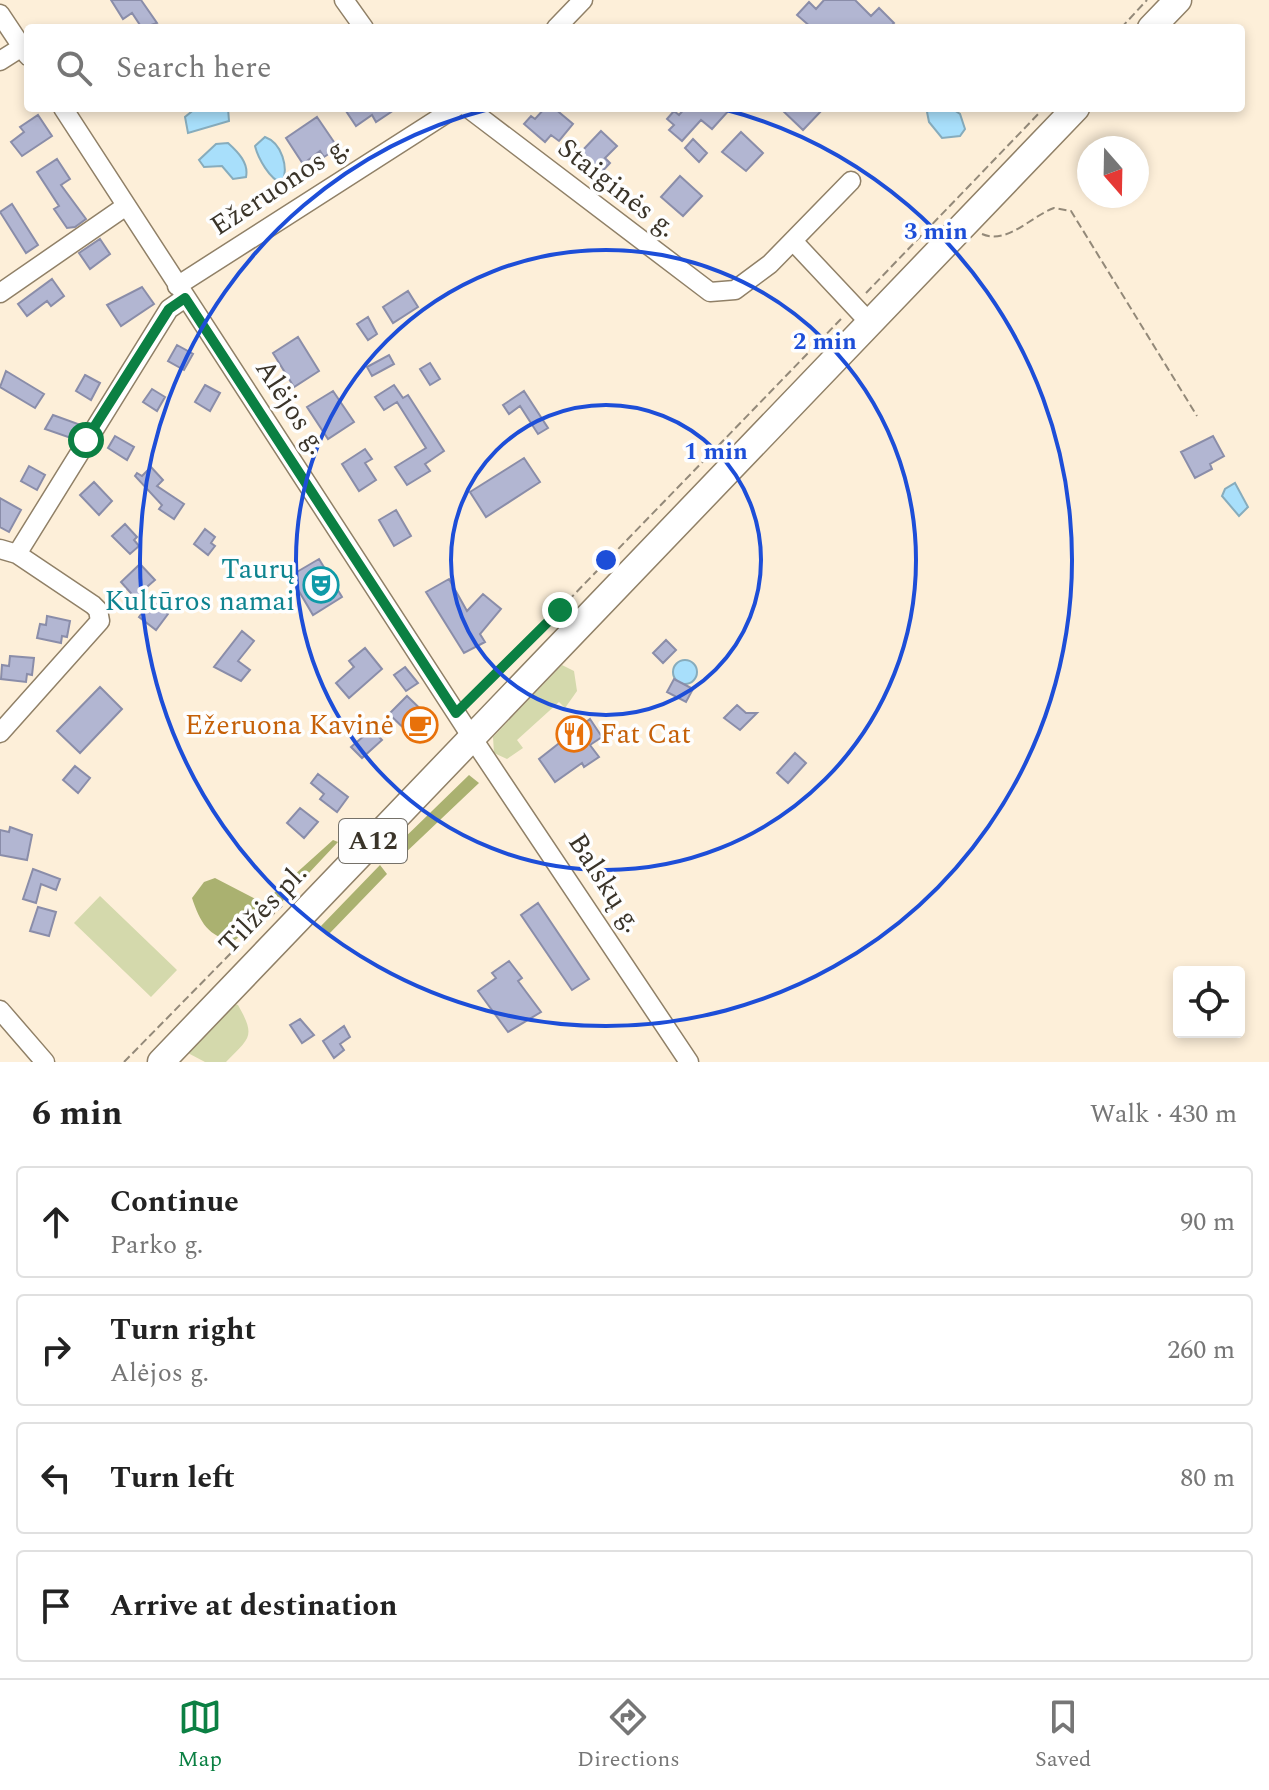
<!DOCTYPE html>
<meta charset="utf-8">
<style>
:root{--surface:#fff;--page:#f2f2f2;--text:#222;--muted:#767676;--line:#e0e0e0;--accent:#0b8043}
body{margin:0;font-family:Spectral,serif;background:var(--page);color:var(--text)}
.controls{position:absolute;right:24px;bottom:24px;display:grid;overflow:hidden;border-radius:8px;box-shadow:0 4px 12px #0003}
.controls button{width:72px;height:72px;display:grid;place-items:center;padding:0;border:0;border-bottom:2px solid var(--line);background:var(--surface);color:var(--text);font:40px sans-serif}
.compass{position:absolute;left:1077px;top:136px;width:72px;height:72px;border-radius:50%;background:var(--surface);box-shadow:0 4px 12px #0003;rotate:160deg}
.stop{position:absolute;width:24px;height:24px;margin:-18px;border:6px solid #0b8043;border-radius:50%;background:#fff}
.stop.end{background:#0b8043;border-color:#fff;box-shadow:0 2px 8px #0008}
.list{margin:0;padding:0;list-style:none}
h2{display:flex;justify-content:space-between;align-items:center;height:104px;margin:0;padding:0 32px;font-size:34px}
h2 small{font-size:26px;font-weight:400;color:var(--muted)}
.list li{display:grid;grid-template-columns:52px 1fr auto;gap:24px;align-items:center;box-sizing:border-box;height:112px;margin:0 16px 16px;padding:0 16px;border:2px solid var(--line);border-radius:8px}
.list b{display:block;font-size:30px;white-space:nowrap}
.list p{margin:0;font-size:26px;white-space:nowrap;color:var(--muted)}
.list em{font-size:26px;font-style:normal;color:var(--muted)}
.icon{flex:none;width:44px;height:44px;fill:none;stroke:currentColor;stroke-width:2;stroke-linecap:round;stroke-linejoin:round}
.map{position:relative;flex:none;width:1269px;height:1062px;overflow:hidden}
.search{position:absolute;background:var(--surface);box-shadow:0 4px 12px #0003;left:24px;right:24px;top:24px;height:88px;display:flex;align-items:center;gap:20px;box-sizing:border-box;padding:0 28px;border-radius:8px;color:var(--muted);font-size:30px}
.sheet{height:616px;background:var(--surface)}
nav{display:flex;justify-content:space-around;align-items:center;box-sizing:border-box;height:112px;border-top:2px solid var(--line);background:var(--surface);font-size:22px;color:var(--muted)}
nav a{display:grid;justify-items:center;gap:4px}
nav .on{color:var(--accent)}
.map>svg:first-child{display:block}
</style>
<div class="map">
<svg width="1269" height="1062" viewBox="0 0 1269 1062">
<rect width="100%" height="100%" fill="#fdefd9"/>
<path fill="#d4d9ac" d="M562,665l12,6 3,20 -12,17 -6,-6 -42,38 6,8 -16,11 -13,-6 -1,-16z
M100,896l77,74 -26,27 -77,-74z
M231,1003l7,2c18,32 12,32 -12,57h-21l-19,-10z"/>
<path fill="#aab170" d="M469,775l10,8 -77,73 -6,-10z
M333,840l5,2 -61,65 -43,34c-26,-4 -34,-19 -42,-43l12,-16 11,-4 48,25z
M380,865l7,9 -58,60 -8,-8z"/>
<path fill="#a8dffb" stroke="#87acbc" stroke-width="2" d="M196,108h32l1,13 -41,12 -3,-16z
M932,108h19l9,6 5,15 -5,7 -18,2 -13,-16 -2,-10z
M265,137c17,6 24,31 17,46 -12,-3 -24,-25 -27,-37z
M228,143c10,9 21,20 18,34l-13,2 -11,-13 -18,1 -5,-7 17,-16z
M1235,483l13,24 -9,9 -17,-20 3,-7z
M673 672a12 12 0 1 1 24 0a12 12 0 1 1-24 0Z"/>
<path fill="#b2b6d2" stroke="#8a8da9" stroke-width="2" d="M111,0h30l16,23 -15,5 -10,-15 -9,6z
M824,0h31l16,16 8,-8 15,15 -5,5h-77l-15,-13 12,-13 7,7z
M344,108h53l-21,14 -4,-7 -16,11z
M545,108h9l19,16 -14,17 -8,-6 -6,7 -21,-18 7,-8 4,3z
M685,108h46l-19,21 -11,-9 -19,21 -13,-11 5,-5 -7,-6 7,-8 5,4z
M780,108h44l-21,22z
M38,115l14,21 -30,20 -11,-14 13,-10 -4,-5z
M317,117l21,31 -14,9 -4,-6 -17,13 -17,-26z
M601,131l16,15 -12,12 5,5 -12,13 -8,-8 4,-4 -13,-12z
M741,132l22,21 -17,18 -24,-19z
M693,139l14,14 -8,9 -14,-14z
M57,159l13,20 -9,6 25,34 -11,8 -8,1 -13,-19 5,-3 -22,-34z
M680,176l22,20 -19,20 -22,-19z
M12,204l26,41 -12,8 -26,-41z
M100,239l10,15 -20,15 -11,-16z
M52,279l12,17 -13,10 -4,-5 -20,15 -9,-12z
M142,287l12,17 -33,22 -14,-21z
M408,291l10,16 -25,16 -10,-16z
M368,317l9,17 -9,6 -11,-16z
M298,337l21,34 -25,16 -21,-34z
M177,345l16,9 -9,16 -16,-9z
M389,355l5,9 -22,12 -5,-9z
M430,363l10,16 -10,6 -10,-16z
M6,371l38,23 -9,14 -35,-21z
M85,375l15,8 -9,17 -15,-9z
M205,385l15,8 -10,18 -15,-9z
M394,385l9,13 5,-3 36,56 -19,13 5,7 -23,14 -12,-18 31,-19 -29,-46 -13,8 -9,-13z
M152,389l13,8 -8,14 -14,-9z
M333,391l21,31 -26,17 -21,-32z
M524,391l24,37 -10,6 -18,-28 -11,8 -6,-9z
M53,415l25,9 -7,14 -26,-9z
M115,436l19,11 -7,13 -19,-12z
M1213,436l11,20 -14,8 2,5 -17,9 -14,-26z
M365,449l7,10 -7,4 11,17 -17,11 -17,-27z
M524,458l16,24 -54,35 -16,-25z
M29,466l16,9 -8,15 -16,-9z
M151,467l12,13 -6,6 27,18 -10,15 -15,-10 3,-4 -27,-29 2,-3 5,3z
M94,482l18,19 -13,14 -19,-20z
M0,498l21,12 -12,22 -9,-5z
M396,510l15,26 -17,10 -15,-26z
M125,524l12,13 -3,3 5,6 -9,8 -18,-18z
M205,529l10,8 -4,6 4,3 -7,9 -14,-11z
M319,559l23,38 -29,18 -23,-39z
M140,564l15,16 -14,12 27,22 -12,16 -17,-13 6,-8 -24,-27z
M449,579l18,32 16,-17 18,15 -21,25 5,8 -21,11 -38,-61z
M47,616l23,5 -3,16 -5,-1 -1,7 -24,-5 3,-14 6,1z
M242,631l12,10 -16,20 12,9 -9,11 -27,-14z
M666,640l10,10 -13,13 -10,-10z
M365,648l17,21 -33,29 -13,-15 18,-16 -5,-6z
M10,656l24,2 -2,17 -5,-1 -1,8 -25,-3 1,-14 7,1z
M405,667l13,16 -12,8 -12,-16z
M674,679l19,10 -7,13 -19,-10z
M100,687l22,22 -42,44 -23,-22z
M407,696l26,25 -18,18 -26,-25z
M737,705l9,8h11l-17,17 -16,-12z
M590,719l12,18 -12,8 9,12 -15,10 -2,-4 -27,19 -16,-23z
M372,729l10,11 -20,18 -11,-11z
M795,753l11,10 -18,20 -11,-10z
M75,766l15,12 -12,15 -15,-13z
M318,774l30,23 -11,15 -17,-13 4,-5 -13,-11z
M300,808l18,14 -14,16 -17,-15z
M10,827l22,8 -5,25 -27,-5v-25l9,2z
M33,869l27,10 -4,11 -15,-6 -5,19 -13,-4z
M538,903l51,76 -17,11 -51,-75z
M38,907l18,5 -7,24 -19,-5z
M509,961l13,17 -4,3 23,31 -33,20 -30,-41 18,-13 -4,-5z
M300,1019l14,16 -12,8 -12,-18z
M344,1026l6,11 -10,7 4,6 -10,8 -11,-17z"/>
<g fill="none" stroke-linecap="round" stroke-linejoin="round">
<defs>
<path id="minor" d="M344,0l20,28
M0,14l28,42
M556,28l27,-28
M0,61l22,-14
M63,108l408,628 218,326
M468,108l242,184 25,-2 35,-26 81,-83
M793,241l77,82
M177,286l278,-178
M0,293l126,-87
M0,549l17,5 152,-245 16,-11
M0,733l100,-112 -2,-11 -5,-5 -76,-51
M0,1010l45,52"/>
<path id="highway" d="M1151,28l27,-28
M161,1062l915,-954"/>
</defs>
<use href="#minor" stroke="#908067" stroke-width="21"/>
<use href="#highway" stroke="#908067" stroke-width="29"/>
<path stroke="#938979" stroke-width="2" stroke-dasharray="8 4" stroke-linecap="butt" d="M1121,28l26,-28
M982,234c26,11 49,-18 72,-26l17,3 126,205
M866,293l178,-185
M468,704l374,-386
M124,1062l109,-111 49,-45"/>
<use href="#minor" stroke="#fff" stroke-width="18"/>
<use href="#highway" stroke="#fff" stroke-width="26"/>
</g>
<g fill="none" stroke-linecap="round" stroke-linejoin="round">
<path stroke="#0b8043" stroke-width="10" d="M86,440l83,-131 16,-11 271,415 104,-103"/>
</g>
<g fill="none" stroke="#1d4ed8" stroke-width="4">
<circle cx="606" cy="560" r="155"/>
<circle cx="606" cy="560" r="310"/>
<path d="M723 109A466 466 0 1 1 489 109"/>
</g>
<defs>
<symbol id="theatre-ring" viewBox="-11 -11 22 22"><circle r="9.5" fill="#fefefe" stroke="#0f9aa8" stroke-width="1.5"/><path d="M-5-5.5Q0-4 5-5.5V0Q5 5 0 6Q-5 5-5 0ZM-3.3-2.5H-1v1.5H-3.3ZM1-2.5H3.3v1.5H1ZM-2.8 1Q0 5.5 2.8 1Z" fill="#0f9aa8"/></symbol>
<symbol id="cafe-ring" viewBox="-11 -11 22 22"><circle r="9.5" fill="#fefefe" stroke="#e8710a" stroke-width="1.5"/><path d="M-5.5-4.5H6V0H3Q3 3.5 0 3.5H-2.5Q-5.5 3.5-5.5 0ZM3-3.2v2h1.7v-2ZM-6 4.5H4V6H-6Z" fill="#e8710a"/></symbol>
<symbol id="restaurant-ring" viewBox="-11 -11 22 22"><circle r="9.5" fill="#fefefe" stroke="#e8710a" stroke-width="1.5"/><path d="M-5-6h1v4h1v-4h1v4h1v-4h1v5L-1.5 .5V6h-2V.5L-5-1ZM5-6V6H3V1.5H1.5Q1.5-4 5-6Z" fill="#e8710a"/></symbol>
</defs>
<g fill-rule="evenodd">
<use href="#theatre-ring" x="301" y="565" width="40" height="40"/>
<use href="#cafe-ring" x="400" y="705" width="40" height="40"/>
<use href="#restaurant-ring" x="554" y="714" width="40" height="40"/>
</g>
<g text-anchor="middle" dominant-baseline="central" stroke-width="7" stroke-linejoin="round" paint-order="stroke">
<rect fill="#fefefe" stroke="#757169" stroke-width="2" x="339" y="819" width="68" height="44" rx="6"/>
<g font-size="26" font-weight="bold" fill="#3a3429">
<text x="373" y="841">A12</text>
</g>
<g font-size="28" fill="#3a3429" stroke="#fefefe">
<text transform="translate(280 186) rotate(-33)">Ežeruonos g.</text>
<text transform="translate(617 188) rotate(38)">Staiginės g.</text>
<text transform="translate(291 407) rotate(57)">Alėjos g.</text>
<text transform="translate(605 883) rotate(57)">Balskų g.</text>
<text transform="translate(263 909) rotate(-46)">Tilžės pl.</text>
</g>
<g font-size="28" fill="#0d838f" stroke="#fefefe" text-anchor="end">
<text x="295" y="569">Taurų<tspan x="295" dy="32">Kultūros namai</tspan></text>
</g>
<g font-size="28" fill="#c56008" stroke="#fefefe" text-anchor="end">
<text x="394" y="725">Ežeruona Kavinė</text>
<text x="600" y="734" text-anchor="start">Fat Cat</text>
</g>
</g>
<circle cx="606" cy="560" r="12" fill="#1d4ed8" stroke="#fefefe" stroke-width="4"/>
<g font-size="24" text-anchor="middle" font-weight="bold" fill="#1d4ed8" stroke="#fefefe" stroke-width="7" stroke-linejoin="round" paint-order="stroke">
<text x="936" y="239">3 min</text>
<text x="825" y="349">2 min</text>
<text x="716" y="459">1 min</text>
</g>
</svg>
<div class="controls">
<button><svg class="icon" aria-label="locate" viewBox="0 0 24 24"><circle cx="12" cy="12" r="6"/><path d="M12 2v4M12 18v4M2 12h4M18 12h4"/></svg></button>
</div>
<svg class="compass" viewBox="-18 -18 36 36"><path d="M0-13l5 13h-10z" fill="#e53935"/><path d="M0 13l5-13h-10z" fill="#767676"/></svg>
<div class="stop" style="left:86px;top:440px"></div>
<div class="stop end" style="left:560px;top:610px"></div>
<div class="search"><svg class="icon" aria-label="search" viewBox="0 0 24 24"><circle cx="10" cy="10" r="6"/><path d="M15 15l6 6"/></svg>Search here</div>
</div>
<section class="sheet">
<h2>6 min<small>Walk · 430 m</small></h2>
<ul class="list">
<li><svg class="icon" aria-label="ahead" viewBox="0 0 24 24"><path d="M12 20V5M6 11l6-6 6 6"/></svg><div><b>Continue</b><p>Parko g.</p></div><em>90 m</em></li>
<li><svg class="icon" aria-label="right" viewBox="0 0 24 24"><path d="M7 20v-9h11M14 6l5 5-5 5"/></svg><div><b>Turn right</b><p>Alėjos g.</p></div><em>260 m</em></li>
<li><svg class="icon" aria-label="left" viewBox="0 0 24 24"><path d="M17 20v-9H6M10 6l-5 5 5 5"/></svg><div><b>Turn left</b></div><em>80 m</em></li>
<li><svg class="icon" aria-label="arrive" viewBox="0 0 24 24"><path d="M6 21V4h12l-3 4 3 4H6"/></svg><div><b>Arrive at destination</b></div></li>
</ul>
</section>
<nav>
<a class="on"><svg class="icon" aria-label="map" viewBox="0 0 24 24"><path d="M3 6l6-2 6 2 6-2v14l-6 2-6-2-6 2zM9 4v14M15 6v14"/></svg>Map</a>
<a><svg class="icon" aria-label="directions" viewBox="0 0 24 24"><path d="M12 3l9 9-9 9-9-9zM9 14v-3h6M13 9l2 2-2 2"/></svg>Directions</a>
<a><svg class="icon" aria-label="saved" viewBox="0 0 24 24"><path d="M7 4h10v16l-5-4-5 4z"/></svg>Saved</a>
</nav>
